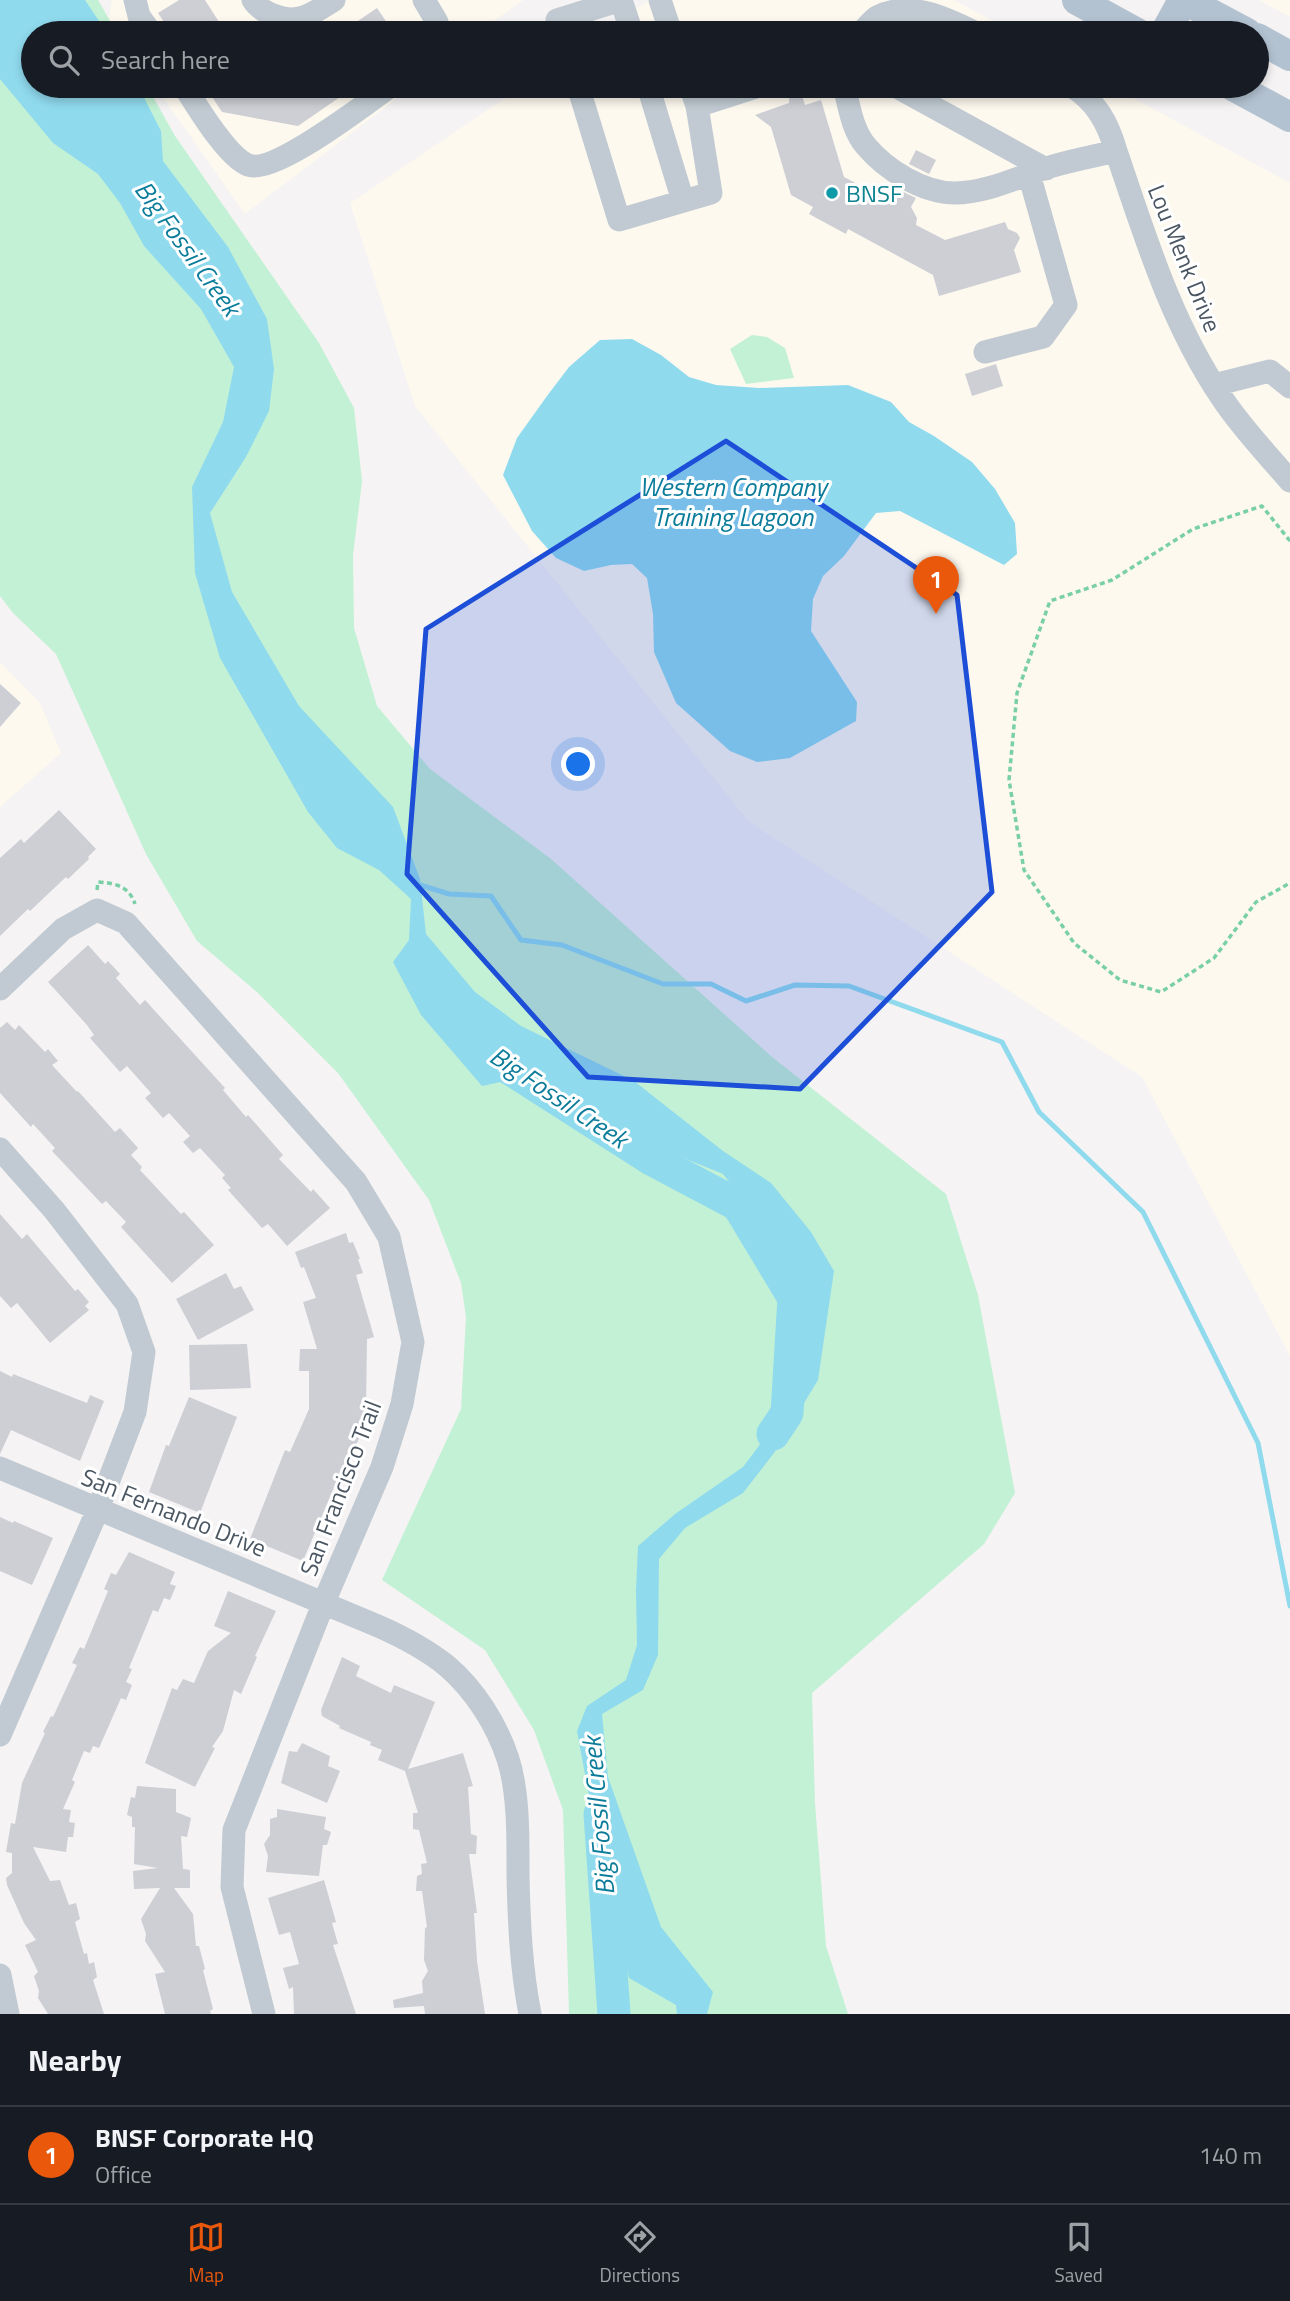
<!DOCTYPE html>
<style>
:root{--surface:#171b24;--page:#242831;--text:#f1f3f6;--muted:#9ea1a6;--line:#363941;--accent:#ea580c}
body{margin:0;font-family:"Titillium Web",sans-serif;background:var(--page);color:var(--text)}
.you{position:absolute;left:579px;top:765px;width:24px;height:24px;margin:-18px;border:5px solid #fff;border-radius:50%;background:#1a73e8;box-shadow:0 0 0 10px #1a73e833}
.badge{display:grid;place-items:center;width:46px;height:46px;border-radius:50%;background:var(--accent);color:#fff;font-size:23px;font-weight:700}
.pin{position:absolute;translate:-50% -58px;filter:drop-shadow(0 2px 4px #0008)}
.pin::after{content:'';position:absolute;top:37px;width:24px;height:21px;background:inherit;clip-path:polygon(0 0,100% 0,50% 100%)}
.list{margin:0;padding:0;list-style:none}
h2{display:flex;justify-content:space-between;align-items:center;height:91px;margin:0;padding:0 28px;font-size:30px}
h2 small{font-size:23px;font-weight:400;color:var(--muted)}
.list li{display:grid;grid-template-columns:46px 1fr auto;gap:21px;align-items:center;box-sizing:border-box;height:98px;padding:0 28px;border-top:2px solid var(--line)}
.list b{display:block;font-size:26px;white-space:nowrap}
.list p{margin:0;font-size:23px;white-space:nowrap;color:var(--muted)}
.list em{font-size:23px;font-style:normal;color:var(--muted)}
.icon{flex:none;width:38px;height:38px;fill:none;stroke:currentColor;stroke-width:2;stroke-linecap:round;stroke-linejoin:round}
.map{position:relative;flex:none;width:1290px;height:2014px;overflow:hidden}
.search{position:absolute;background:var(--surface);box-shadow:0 4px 10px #0003;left:21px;right:21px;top:21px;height:77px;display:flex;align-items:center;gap:18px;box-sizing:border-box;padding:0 24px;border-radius:38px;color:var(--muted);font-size:26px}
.sheet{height:189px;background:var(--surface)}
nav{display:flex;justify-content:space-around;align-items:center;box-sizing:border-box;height:98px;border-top:2px solid var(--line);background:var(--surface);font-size:19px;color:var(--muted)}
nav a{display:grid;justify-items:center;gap:4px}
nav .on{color:var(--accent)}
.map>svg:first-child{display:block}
</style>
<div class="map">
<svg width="1290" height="2014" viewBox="0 0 1290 2014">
<rect width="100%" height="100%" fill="#f5f3f3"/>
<path fill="#fdf9ef" d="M112,0h411l-45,33h-360l-9,-14z
M649,0h305l61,33h-415z
M1259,0h31v17z
M155,86h258l-168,128z
M523,86h588l179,97v1173l-148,-279 -393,-255 -334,-416 -65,-203z
M0,662l40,41 21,50 -61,54z"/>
<path fill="#c3f1d5" d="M0,0h98l19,33h-84v53h114l28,50 144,207 35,65 8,73 -9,74 1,73 23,78 53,63 121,90 221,198 174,137 32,101 37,198 -31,51 -172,149 3,110 11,143 22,68h-279l-6,-204 -29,-80 -49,-80 -103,-70 79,-171 5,-92 -5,-34 -32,-83 -91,-127 -81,-81 -60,-51 -51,-87 -90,-200 -43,-41 -13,-17z
M752,335l15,2 18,11 9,30 -48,6 -16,-35z"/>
<path fill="#90daee" d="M0,0h85l22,33h-74v53h105l23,45 2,30 65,86 39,72 7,50 -5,42 -23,46 -36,56 22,79 67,114 94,101 27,72 6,55 49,58 46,34 113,55 89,70 48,32 40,49 23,39 -16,109 -44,73 -31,40 -58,35 -26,31 -1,96 -15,35 -41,24 6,63 53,150 52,65 -6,22h-30l-1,-9 -47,-27 -37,-166 -15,-81 10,-25 39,-26 11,-35 -1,-54 2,-45 37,-32 68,-47 27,-36 32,-68 -3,-70 -30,-60 -46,-59 -101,-41 -23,-20 -85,-34 -32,7 -61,-71 -28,-53 16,-22 2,-41 -32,-29 -42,-22 -29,-36 -88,-154 -25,-85 -3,-86 31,-65 11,-55 -33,-58 -57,-63 -24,-43 -22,-29 -45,-31 -53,-64z
M632,339l29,16 28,22 27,8 43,3 89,-3 43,17 18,20 25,14 38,26 23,27 20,34 2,31 -13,11 -104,-54 -24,2 -32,43 -21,20 -10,23 -2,32 46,71 -1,19 -66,37 -33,4 -27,-11 -54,-48 -22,-51 -1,-38 -6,-36 -15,-14 -21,1 -27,6 -28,-13 -24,-27 -29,-56 14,-37 30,-42 22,-29 31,-27z"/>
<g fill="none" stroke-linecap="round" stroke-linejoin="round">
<path stroke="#90daee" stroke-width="5" d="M417,884l32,10 42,2 30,44 41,5 101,39h48l35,17 49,-16 54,1 153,56 37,70 104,100 115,231 32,163"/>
<path stroke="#90daee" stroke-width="33" d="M509,1068l144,92 85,45 56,93 -7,115 -14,21
M600,1814l14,200"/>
</g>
<path fill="#cdcfd5" d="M179,0h26l21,33h-55l-13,-20z
M377,8l17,25h-54z
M205,86h151l-58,40 -76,-14z
M790,86h9l6,19 16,-5 23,77 44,23 7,-12 21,10 -5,9 6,11 -1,7 29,15 60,-18 3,7 9,4 3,5 -6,12 7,22 -82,24 -6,-21 -85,-46 -2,5 -37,-20 4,-7 -22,-12 -20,-68 -16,-12 34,-12z
M916,150l20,10 -7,14 -20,-10z
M996,364l7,22 -31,10 -7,-22z
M0,684l21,19 -21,24z
M59,810l37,39 -8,8 1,2 -21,20 -2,-2 -36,34 -2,-2 -28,27v-78l21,-19 3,4z
M88,945l17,19 3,-3 12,13 -4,4 24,27 5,-5 80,88 -2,2 23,27 2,-2 35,40 -4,4 32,33 2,-3 17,19 -43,38 -19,-22 -6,4 -34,-38 3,-2 -9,-10 3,-3 -25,-27 -7,5 -10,-11 7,-6 -21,-23 -6,5 -18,-20 6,-5 -24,-27 -7,6 -30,-34 4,-3 -7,-10 -39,-43z
M7,1022l8,8 4,-5 26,27 3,-3 10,12 -6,4 25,27 1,-1 37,41 5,-4 18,20 -7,7 11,12 -2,3 41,44 3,-2 30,33 -42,38 -51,-56 5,-5 -20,-21 -4,3 -50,-53 3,-3 -22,-24 -2,3 -31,-34v-65z
M0,1214l22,25 5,-5 48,57 3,-2 11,13 -4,4 4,4 -39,33 -33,-40 -6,5 -11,-12z
M346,1233l3,10 4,-1 7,17h-2l5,14 -7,2 18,62 -7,2 -1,70 -11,25 5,2 -13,31 -4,-1 -40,95 -53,-22 35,-89 5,2 19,-43v-38h-10l1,-22h17l-14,-47 13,-4 -12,-31 -3,1 -6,-16z
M226,1273l8,16 7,-3 13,24 -56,30 -22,-41z
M247,1344l4,44 -61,2 -1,-45z
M0,1371l12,6 1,-3 74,29 3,-8 14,6 -24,60 -69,-31 -11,24z
M189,1397l48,20 -37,96 -51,-21 17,-47 3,1z
M0,1517l13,6 1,-2 39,17 -21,47 -32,-14z
M129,1552l46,20 -5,12 6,2 -6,14 -6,-2 -6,14 -5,-2 -24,58 3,1 -6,13 6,3 -6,15 -5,-2 -22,50 -6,-2 -3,7 -6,-2 -12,29 3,2 -12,27 8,1 -2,12 6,1 -2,14h-5l-2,15 -33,-5 17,34 10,-1 9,25 7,-2 4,16 -5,3 9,32 3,-1 2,11 5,-2 3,15 -4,3 11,34h-56l-10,-16 1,-7 -5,-15 4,-4 -13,-27 11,-5 -12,-17 -17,-38 -1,-7 6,-5v-20l-6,-1 5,-29 4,1 7,-41 23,-50 -2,-1 8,-16 2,1 24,-52 -5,-2 8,-16 4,2 24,-58 -4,-2 7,-16 5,2z
M228,1591l48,20 -21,45 2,1 -16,37 -7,-4 -11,41 -11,16 3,1 -20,39 -50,-24 27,-75 5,2 6,-11 11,4 14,-32 23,-18 -17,-7z
M342,1657l18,9 -4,10 35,17 3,-8 41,17 -27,67 55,-16 10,33 -5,1 3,47 6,2 -1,18h-7l8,59h-3l3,48 8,53h-60l-1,-8 -30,2 -1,-8 30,-7 -1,-12 6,-10 -4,-11 1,-32 2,-1 -5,-36h-6l1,-15 5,-2 -1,-10 6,-1 -8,-33 -6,-1v-16h5l-13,-42 -27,-11 4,-10 -12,-5 1,-3 -32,-14 1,-2 -18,-10 -1,-6z
M302,1743l28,13 -2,10 12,5 -13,32 -46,-20 8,-32 8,1z
M137,1786l39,3v23l15,6 -4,19 -6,-1 2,33 7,1v18h-16l19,26 3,32h3l6,23 -2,1 10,39 -3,2 1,3h-46l-10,-40 10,-2 -20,-31 1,-7 -5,-15 19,-31 -26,1 -1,-18 25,-3 -24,-4 1,-37h-3v-10l-5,-2 4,-18 4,1z
M277,1809l49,8 -2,12 7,3 -4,13h-4l-4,31 -53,-4 2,-16 -4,-12 6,-9v-16l7,-2z
M324,1880l12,42 -4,1 6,21 -5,1 23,69h-62l-1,-27 -4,2 -6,-21 16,-4 -9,-32 -11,3 -11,-37z"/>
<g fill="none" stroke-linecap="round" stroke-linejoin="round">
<path stroke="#7ad0a6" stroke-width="3.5" stroke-dasharray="5 3.5" stroke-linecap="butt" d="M1290,541l-28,-35 -69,23 -81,51 -62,21 -33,92 -8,87 15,90 50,73 46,37 41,12 53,-34 42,-56 34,-19
M97,890l1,-8c17,1 31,4 37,22"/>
<path stroke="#c1cad2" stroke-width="23" d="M135,0l4,16 12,17
M253,0c5,8 14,13 23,16 23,9 39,-4 58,-16
M424,0l13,22 1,11
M621,0l11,33
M660,0l11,33
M561,33l-4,-13 64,-20
M861,33c5,-5 10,-12 16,-16 32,-17 69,1 99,16
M184,86c12,19 43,71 64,79 27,10 118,-62 143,-79
M578,86l41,134 92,-27 -14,-87 -7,-20
M648,86l35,115
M844,86c5,19 8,44 22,60 20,24 57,47 89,47 33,0 67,-18 98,-27 21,-6 42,-10 63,-15 -8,-28 -20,-50 -45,-65
M895,86l151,83
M697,106l62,-20
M1116,151c29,85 55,172 106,247 19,29 45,56 68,83
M985,352l58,-15 23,-32 -37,-131
M1214,385l56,-14 20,16
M0,989l63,-60 34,-19 29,13 230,259 33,55 24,105 -11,62 -20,63 -58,135 -90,228 -2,57 32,127
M0,1149l54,61 73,94 17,48 -9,60 -37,97 -98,226
M0,1468l378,158c25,11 48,23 69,40 28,24 50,59 61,93 11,34 10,81 10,117 1,46 3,92 12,138
M0,1975l8,39"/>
<path stroke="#b3c2d1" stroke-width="30" d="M1077,0l60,33
M1185,0l62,33
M1165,33l18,-33
M1257,38l33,18
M1233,86l57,31"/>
</g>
<path fill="#1d4ed8" fill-opacity="0.2" stroke="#1d4ed8" stroke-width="5" stroke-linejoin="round" d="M726,441l231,154 35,297 -192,197 -212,-12 -181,-203 19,-245z"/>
<circle fill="#0f9aa8" stroke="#fff" stroke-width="2.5" cx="832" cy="193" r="7"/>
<g text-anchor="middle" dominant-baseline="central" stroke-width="6" stroke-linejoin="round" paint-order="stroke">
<g font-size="24" fill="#0d838f" stroke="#fff" text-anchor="start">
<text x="846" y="193">BNSF</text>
</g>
<g font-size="24" fill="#4a5661" stroke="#fff">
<text transform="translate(1185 258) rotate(68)">Lou Menk Drive</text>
<text transform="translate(340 1488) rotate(-69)">San Francisco Trail</text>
<text transform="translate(174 1512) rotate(22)">San Fernando Drive</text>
</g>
<g font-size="26" font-style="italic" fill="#0c7c9b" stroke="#fff">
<text transform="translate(188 248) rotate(54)">Big Fossil Creek</text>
<text x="733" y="486">Western Company<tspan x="733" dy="30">Training Lagoon</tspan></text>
<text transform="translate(559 1097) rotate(34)">Big Fossil Creek</text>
<text transform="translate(598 1816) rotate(-95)">Big Fossil Creek</text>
</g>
</g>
</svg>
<div class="you"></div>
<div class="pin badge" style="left:936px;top:614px">1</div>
<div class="search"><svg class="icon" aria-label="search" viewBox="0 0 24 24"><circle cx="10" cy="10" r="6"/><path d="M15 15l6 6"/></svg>Search here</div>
</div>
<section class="sheet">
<h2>Nearby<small></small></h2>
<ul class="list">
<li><span class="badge">1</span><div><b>BNSF Corporate HQ</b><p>Office</p></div><em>140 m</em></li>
</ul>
</section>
<nav>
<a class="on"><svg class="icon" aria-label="map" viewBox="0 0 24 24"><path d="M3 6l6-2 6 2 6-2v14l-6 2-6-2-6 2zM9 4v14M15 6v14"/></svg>Map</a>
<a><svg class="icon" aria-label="directions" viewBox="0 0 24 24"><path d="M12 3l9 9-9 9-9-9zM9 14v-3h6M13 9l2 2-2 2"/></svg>Directions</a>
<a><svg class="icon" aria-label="saved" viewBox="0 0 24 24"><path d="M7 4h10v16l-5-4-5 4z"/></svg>Saved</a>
</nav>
